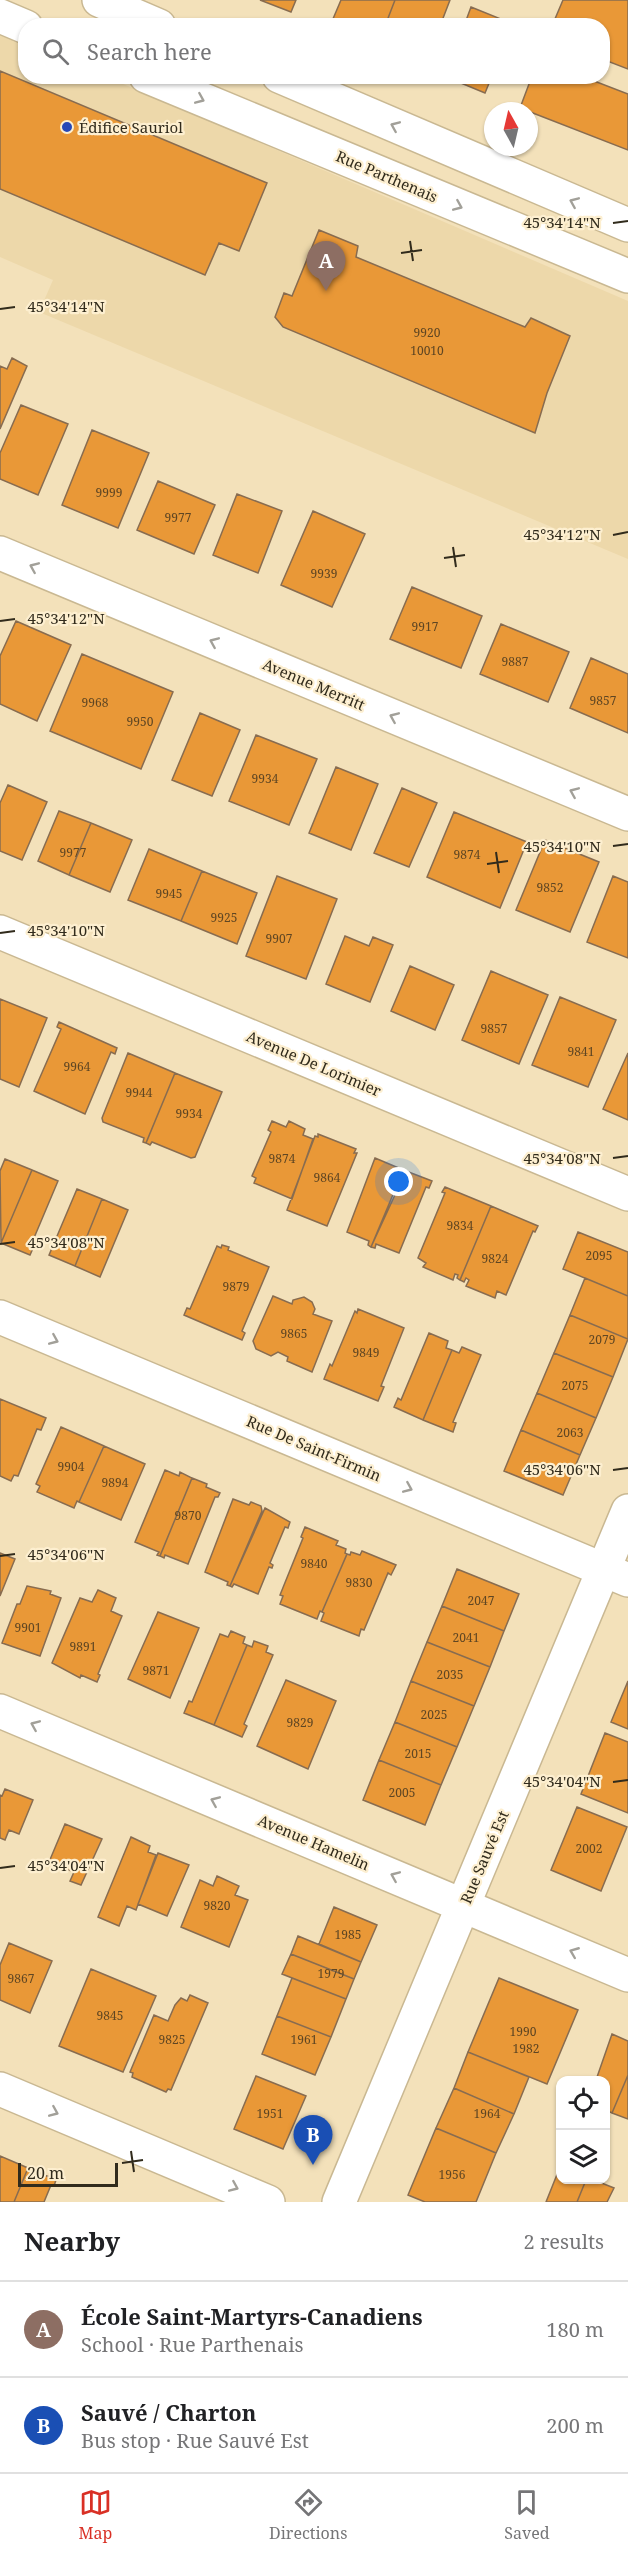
<!DOCTYPE html>
<meta charset="utf-8">
<style>
:root{--surface:#fff;--page:#f6f6f6;--text:#202124;--muted:#757577;--line:#e0e0e0;--accent:#d93025}
body{margin:0;font-family:"Noto Serif",serif;background:var(--page);color:var(--text)}
.controls{position:absolute;right:18px;bottom:18px;display:grid;overflow:hidden;border-radius:12px;box-shadow:0 2px 4px #0004}
.controls button{width:54px;height:54px;display:grid;place-items:center;padding:0;border:0;border-bottom:2px solid var(--line);background:var(--surface);color:var(--text);font:30px sans-serif}
.compass{position:absolute;left:484px;top:102px;width:54px;height:54px;border-radius:50%;background:var(--surface);box-shadow:0 2px 4px #0004;rotate:352deg}
.scale{position:absolute;left:18px;bottom:15px;width:100px;box-sizing:border-box;padding-left:6px;border:3px solid #312b1c;border-top:0;font-size:16px;line-height:21px;white-space:nowrap;color:#312b1c;-webkit-text-stroke:4px #fdefd0;paint-order:stroke}
.you{position:absolute;left:399px;top:1182px;width:21px;height:21px;margin:-15px;border:4px solid #fff;border-radius:50%;background:#1a73e8;box-shadow:0 0 0 9px #1a73e833}
.badge{display:grid;place-items:center;width:39px;height:39px;border-radius:50%;background:var(--accent);color:#fff;font-size:20px;font-weight:700}
.pin{position:absolute;translate:-50% -50px;filter:drop-shadow(0 2px 3px #0008)}
.pin::after{content:'';position:absolute;top:32px;width:21px;height:18px;background:inherit;clip-path:polygon(0 0,100% 0,50% 100%)}
.list{margin:0;padding:0;list-style:none}
h2{display:flex;justify-content:space-between;align-items:center;height:78px;margin:0;padding:0 24px;font-size:26px}
h2 small{font-size:20px;font-weight:400;color:var(--muted)}
.list li{display:grid;grid-template-columns:39px 1fr auto;gap:18px;align-items:center;box-sizing:border-box;height:96px;padding:0 24px;border-top:2px solid var(--line)}
.list b{display:block;font-size:22px;white-space:nowrap}
.list p{margin:0;font-size:20px;white-space:nowrap;color:var(--muted)}
.list em{font-size:20px;font-style:normal;color:var(--muted)}
.icon{flex:none;width:33px;height:33px;fill:none;stroke:currentColor;stroke-width:2;stroke-linecap:round;stroke-linejoin:round}
.map{position:relative;flex:none;width:628px;height:2202px;overflow:hidden}
.search{position:absolute;background:var(--surface);box-shadow:0 2px 4px #0004;left:18px;right:18px;top:18px;height:66px;display:flex;align-items:center;gap:15px;box-sizing:border-box;padding:0 21px;border-radius:24px;color:var(--muted);font-size:22px}
.sheet{height:270px;background:var(--surface)}
nav{display:flex;justify-content:space-around;align-items:center;box-sizing:border-box;height:84px;border-top:2px solid var(--line);background:var(--surface);font-size:16px;color:var(--muted)}
nav a{display:grid;justify-items:center;gap:3px}
nav .on{color:var(--accent)}
.map>svg:first-child{display:block}
</style>
<div class="map">
<svg width="628" height="2202" viewBox="0 0 628 2202">
<rect width="100%" height="100%" fill="#f3e1ba"/>
<path fill="#edd8aa" d="M0,30l25,11 1,35 81,1 521,224v258l-589,-247 14,-32 -53,-23z"/>
<path fill="#e99837" stroke="#886c50" stroke-width="1.5" d="M260,0h36l-5,12z
M341,0h54l-10,26h-55z
M395,0h55l-10,26h-55z
M563,0h65v69l-26,-10v-33h-50z
M471,7l42,17 -1,2h-48z
M0,71l267,112 -28,68 -20,-8 -14,32 -205,-86z
M444,76h48l-7,17z
M532,76h58l-1,3 39,15v56l-108,-42z
M319,230l39,16 -2,11 169,70 6,-9 39,18 -23,57 -12,40 -252,-106 -8,-10 9,-24 8,3z
M12,358l15,8 -27,63v-63l7,3z
M21,405l47,19 -30,71 -38,-16v-26z
M92,430l57,23 -31,75 -56,-23z
M158,481l57,24 -21,49 -57,-24z
M237,494l45,17 -24,62 -45,-18z
M313,511l52,23 -33,73 -51,-22z
M412,587l70,29 -21,52 -71,-29z
M16,621l55,24 -34,76 -37,-17v-48z
M501,624l68,28 -21,50 -68,-28z
M82,654l91,38 -32,77 -91,-38z
M591,658l37,16v59l-58,-25z
M200,713l40,17 -28,66 -40,-16z
M256,735l61,24 -28,66 -60,-24z
M336,767l42,17 -27,66 -42,-17z
M8,785l39,17 -25,58 -22,-9v-48z
M402,788l35,15 -28,64 -35,-14z
M59,811l32,12 -22,52 -31,-14z
M454,812l73,30 -27,66 -73,-31z
M91,823l41,17 -22,52 -41,-17z
M545,840l54,22 -29,70 -54,-22z
M149,849l53,22 -21,50 -53,-21z
M202,871l55,22 -20,51 -56,-23z
M277,876l60,23 -31,80 -60,-23z
M613,876l15,6v76l-41,-16z
M345,936l24,10 4,-9 20,8 -23,57 -44,-18z
M410,966l44,19 -19,45 -44,-19z
M491,971l57,24 -29,69 -57,-24z
M560,997l56,23 -28,67 -56,-22z
M0,999l47,19 -28,69 -19,-8z
M59,1022l58,26 -2,6 -4,-2 -26,62 -51,-23 27,-62 -4,-2z
M128,1053l47,20 -29,70 -3,-1 1,-4 -41,-16 -1,-4z
M628,1053v67l-25,-11z
M175,1073l47,19 -27,65 -4,1 -39,-16 -2,3 -4,-2z
M272,1121l14,6 3,-6 16,8 -2,6 10,4 -21,60 -38,-16 2,-5 -4,-2 19,-44 -3,-2z
M318,1134l38,15 -2,4h3l-30,73 -40,-16 28,-74 3,1z
M375,1158l26,11 -1,3 2,1 -31,74 -3,-2 1,-4 -22,-9z
M5,1159l27,11 -31,73 -1,-72z
M32,1170l26,11 -27,64 3,1 -4,9 -29,-12z
M406,1171l26,10 -3,7 -3,-1 -27,66 -23,-9 -1,4 -4,-1z
M445,1187l46,19 -31,74 -3,-2 1,-3 -3,-1 -2,6 -30,-13 3,-4 -8,-5 27,-65 -3,-1z
M77,1189l25,10 -27,67 -26,-11z
M102,1199l26,11 -28,67 -25,-11z
M491,1206l47,20 -3,6 -2,-1 -27,64 -9,-4 -2,7 -29,-12 3,-6 -3,-2 -2,4 -4,-2z
M578,1232l50,20v44l-65,-27z
M222,1245l7,2 -1,3 41,17 -27,64 3,2 -3,7 -58,-25 3,-7 3,1 27,-63 4,2z
M585,1278l43,18v43l-58,-24z
M273,1296l19,8 1,-4 11,-3 8,5 3,7 -2,5 19,7 -20,51 -25,-11 1,-4 -10,-5 -7,4 -15,-7 -3,-8z
M358,1309l46,19 -23,58 3,1 -6,14 -54,-22 6,-15 2,2 23,-55 2,2z
M570,1315l58,24 -15,38 -59,-24z
M429,1333l19,8 -2,7 6,2 -29,70 -29,-13 4,-9 3,2z
M462,1347l19,8 -28,67 3,1 -3,9 -30,-12 29,-70 7,3z
M554,1353l59,24 -17,41 -59,-25z
M537,1393l59,25 -16,37 -59,-25z
M0,1399l46,19 -5,12 -4,-1 -19,47 -4,-1 -3,6 -11,-5z
M61,1427l43,19 -25,56 -2,-1 -3,7 -37,-16 3,-6 -4,-2z
M521,1430l59,25 -17,40 -59,-24z
M104,1446l41,18 -24,56 -42,-18z
M165,1470l14,6 1,-4 12,6 -32,78 -3,-1 2,-3 -24,-10z
M192,1478l15,6 -1,3 14,6 -2,4h-3l-27,67 -23,-9 -1,3 -4,-2z
M233,1499l16,6 2,-3 10,4 1,5 -32,75 -3,-1 1,-3 -23,-10z
M265,1508l25,14 -2,6 -3,-1 -15,36 3,2 -1,3 -3,-1 -11,27 -24,-10 -2,3 -2,-1z
M305,1527l33,14 -2,4 10,4 -1,4 2,1 -25,58 -2,-1 -3,8 -37,-15 3,-8 -3,-1 23,-57 -2,-1z
M362,1551l34,14 -5,10 -3,-2 -24,57 -3,-1 -2,7 -38,-15 3,-8 -2,-1 25,-58 3,1 1,-3 9,3z
M0,1553l15,6 -15,37z
M457,1569l62,25 -15,37 -62,-25z
M27,1586l24,5 -1,3 11,4 -21,58 -38,-13 15,-39h3z
M98,1590l18,8 -5,13 11,5 -24,58 2,1 -3,7 -16,-7 -1,3 -28,-15 28,-65 12,4z
M442,1606l62,25 -14,36 -63,-25z
M158,1612l41,16 -29,70 -42,-19z
M231,1631l14,6 -2,6 4,2 -33,80 -30,-12 5,-12 3,1 28,-68 8,3z
M254,1641l14,5 -2,6 7,3 -29,69 3,2 -5,11 -28,-12 33,-80 5,2z
M427,1642l63,25 -16,39 -63,-25z
M286,1680l50,21 -28,68 -51,-23z
M411,1681l63,25 -17,41 -62,-25z
M628,1681v48l-17,-7z
M395,1722l62,25 -16,38 -62,-25z
M605,1733l23,9v71l-47,-19z
M379,1760l62,25 -16,40 -62,-25z
M5,1789l28,11 -14,34 -10,-4 -4,10 -5,-2v-43l2,1z
M577,1807l50,20 -26,64 -50,-21z
M65,1824l37,15 -21,46 -11,-4 4,-9 -25,-10z
M131,1837l19,9 -2,6 8,3 -20,55 -9,-4 -8,20 -21,-9z
M158,1853l31,12 -22,51 -29,-12z
M217,1876l22,10 -4,9 13,5 -19,47 -48,-20 19,-47 13,6z
M334,1907l43,18 -16,37 -42,-18z
M298,1936l63,26 -7,17 -63,-25z
M9,1943l43,18 -22,52 -30,-13v-35z
M291,1954l63,25 -8,20 -64,-25z
M91,1969l65,27 -33,76 -64,-26z
M292,1978l54,21 -15,38 -54,-21z
M499,1978l79,32 -31,74 -79,-32z
M190,1995l18,8 -37,87 -3,-1 -2,3 -34,-15 1,-4 -3,-1 24,-57 14,6 7,-16 6,-7 6,3z
M277,2016l54,21 -16,38 -53,-21z
M612,2034l16,7v34l-16,38 -6,-3v-30h-10z
M468,2052l61,25 -15,37 -60,-26z
M628,2075v44l-16,-6z
M256,2076l50,20 -23,53 -49,-20z
M454,2088l60,26 -18,39 -60,-25z
M436,2128l60,25 -20,49h-51l-17,-7z
M0,2156l28,12 -14,34h-14z
M560,2167v13h26l-9,22h-31z
M28,2168l28,12 -2,6 -3,-1 -7,17h-30z
M586,2180h8l20,8 -7,14h-30z"/>
<g fill="none" stroke-linecap="round" stroke-linejoin="round">
<defs>
<path id="street" d="M99,0l60,26
M0,16l26,11
M146,76l482,200
M279,76l349,149
M0,553l628,261
M0,932l628,262
M0,1317l628,263
M0,1711l628,264
M0,2089l268,113"/>
<path id="secondary" d="M339,2202l289,-691"/>
</defs>
<use href="#street" stroke="#c9b892" stroke-width="36"/>
<use href="#secondary" stroke="#c9b892" stroke-width="36"/>
<use href="#street" stroke="#fff" stroke-width="33"/>
<use href="#secondary" stroke="#fff" stroke-width="33"/>
</g>
<defs><path id="oneway-chevron" d="M-2-3.5L2.5 0L-2 3.5" fill="none" stroke-width="1.6" stroke-linecap="round" stroke-linejoin="round" transform="scale(1.5)"/></defs>
<g stroke="#a2a099">
<use href="#oneway-chevron" transform="translate(200 99) rotate(23)"/>
<use href="#oneway-chevron" transform="translate(395 126) rotate(-157)"/>
<use href="#oneway-chevron" transform="translate(574 202) rotate(-157)"/>
<use href="#oneway-chevron" transform="translate(458 206) rotate(23)"/>
<use href="#oneway-chevron" transform="translate(34 567) rotate(-157)"/>
<use href="#oneway-chevron" transform="translate(214 642) rotate(-157)"/>
<use href="#oneway-chevron" transform="translate(394 717) rotate(-157)"/>
<use href="#oneway-chevron" transform="translate(574 792) rotate(-157)"/>
<use href="#oneway-chevron" transform="translate(54 1340) rotate(23)"/>
<use href="#oneway-chevron" transform="translate(408 1488) rotate(23)"/>
<use href="#oneway-chevron" transform="translate(35 1725) rotate(-157)"/>
<use href="#oneway-chevron" transform="translate(215 1801) rotate(-157)"/>
<use href="#oneway-chevron" transform="translate(395 1876) rotate(-157)"/>
<use href="#oneway-chevron" transform="translate(574 1952) rotate(-158)"/>
<use href="#oneway-chevron" transform="translate(54 2112) rotate(23)"/>
<use href="#oneway-chevron" transform="translate(234 2187) rotate(23)"/>
</g>
<path fill="none" stroke="#312b1c" stroke-width="2" d="M613,223l15,-2M410,241l3,20M401,253l21,-3M0,309l15,-2M613,535l15,-3M453,547l3,20M444,558l21,-3M0,621l15,-2M613,846l15,-2M496,852l3,21M487,864l21,-3M0,933l15,-2M613,1158l15,-2M0,1244l15,-2M613,1470l15,-2M0,1556l15,-2M613,1782l15,-2M0,1868l15,-2M131,2151l3,21M122,2163l21,-3"/>
<circle fill="#2748b7" stroke="#fdefd0" stroke-width="2" cx="67" cy="127" r="6"/>
<g text-anchor="middle" dominant-baseline="central" stroke-width="4.5" stroke-linejoin="round" paint-order="stroke">
<g font-size="12" fill="#5f4623">
<text x="427" y="332">9920</text>
<text x="427" y="350">10010</text>
<text x="109" y="492">9999</text>
<text x="178" y="517">9977</text>
<text x="324" y="573">9939</text>
<text x="425" y="626">9917</text>
<text x="515" y="661">9887</text>
<text x="603" y="700">9857</text>
<text x="95" y="702">9968</text>
<text x="140" y="721">9950</text>
<text x="265" y="778">9934</text>
<text x="73" y="852">9977</text>
<text x="467" y="854">9874</text>
<text x="550" y="887">9852</text>
<text x="169" y="893">9945</text>
<text x="224" y="917">9925</text>
<text x="279" y="938">9907</text>
<text x="494" y="1028">9857</text>
<text x="581" y="1051">9841</text>
<text x="77" y="1066">9964</text>
<text x="139" y="1092">9944</text>
<text x="189" y="1113">9934</text>
<text x="282" y="1158">9874</text>
<text x="327" y="1177">9864</text>
<text x="460" y="1225">9834</text>
<text x="599" y="1255">2095</text>
<text x="495" y="1258">9824</text>
<text x="236" y="1286">9879</text>
<text x="294" y="1333">9865</text>
<text x="602" y="1339">2079</text>
<text x="366" y="1352">9849</text>
<text x="575" y="1385">2075</text>
<text x="570" y="1432">2063</text>
<text x="71" y="1466">9904</text>
<text x="115" y="1482">9894</text>
<text x="188" y="1515">9870</text>
<text x="314" y="1563">9840</text>
<text x="359" y="1582">9830</text>
<text x="481" y="1600">2047</text>
<text x="28" y="1627">9901</text>
<text x="466" y="1637">2041</text>
<text x="83" y="1646">9891</text>
<text x="156" y="1670">9871</text>
<text x="450" y="1674">2035</text>
<text x="434" y="1714">2025</text>
<text x="300" y="1722">9829</text>
<text x="418" y="1753">2015</text>
<text x="402" y="1792">2005</text>
<text x="589" y="1848">2002</text>
<text x="217" y="1905">9820</text>
<text x="348" y="1934">1985</text>
<text x="331" y="1973">1979</text>
<text x="21" y="1978">9867</text>
<text x="110" y="2015">9845</text>
<text x="523" y="2031">1990</text>
<text x="172" y="2039">9825</text>
<text x="304" y="2039">1961</text>
<text x="526" y="2048">1982</text>
<text x="270" y="2113">1951</text>
<text x="487" y="2113">1964</text>
<text x="452" y="2174">1956</text>
</g>
<g font-size="15" fill="#312b1c" stroke="#fdefd0" text-anchor="start">
<text x="79" y="127">Édifice Sauriol</text>
</g>
<g font-size="15" fill="#312b1c" stroke="#fdefd0">
<text transform="translate(387 176) rotate(23)">Rue Parthenais</text>
<text transform="translate(314 684) rotate(23)">Avenue Merritt</text>
<text transform="translate(314 1063) rotate(23)">Avenue De Lorimier</text>
<text transform="translate(314 1448) rotate(23)">Rue De Saint-Firmin</text>
<text transform="translate(314 1842) rotate(23)">Avenue Hamelin</text>
<text transform="translate(484 1857) rotate(-67)">Rue Sauvé Est</text>
</g>
</g>
<g font-size="15" text-anchor="middle" fill="#312b1c" stroke="#fdefd0" stroke-width="4.5" stroke-linejoin="round" paint-order="stroke">
<text x="562" y="228">45°34'14"N</text>
<text x="66" y="312">45°34'14"N</text>
<text x="562" y="540">45°34'12"N</text>
<text x="66" y="624">45°34'12"N</text>
<text x="562" y="852">45°34'10"N</text>
<text x="66" y="936">45°34'10"N</text>
<text x="562" y="1164">45°34'08"N</text>
<text x="66" y="1248">45°34'08"N</text>
<text x="562" y="1475">45°34'06"N</text>
<text x="66" y="1560">45°34'06"N</text>
<text x="562" y="1787">45°34'04"N</text>
<text x="66" y="1871">45°34'04"N</text>
</g>
</svg>
<div class="controls">
<button><svg class="icon" aria-label="locate" viewBox="0 0 24 24"><circle cx="12" cy="12" r="6"/><path d="M12 2v4M12 18v4M2 12h4M18 12h4"/></svg></button>
<button><svg class="icon" aria-label="layers" viewBox="0 0 24 24"><path d="M12 4l9 5-9 5-9-5zM3 14l9 5 9-5"/></svg></button>
</div>
<svg class="compass" viewBox="-18 -18 36 36"><path d="M0-13l5 13h-10z" fill="#e53935"/><path d="M0 13l5-13h-10z" fill="#757577"/></svg>
<div class="scale">20 m</div>
<div class="you"></div>
<div class="pin badge" style="left:326px;top:291px;background:#8d6e63">A</div>
<div class="pin badge" style="left:313px;top:2165px;background:#1a4fb4">B</div>
<div class="search"><svg class="icon" aria-label="search" viewBox="0 0 24 24"><circle cx="10" cy="10" r="6"/><path d="M15 15l6 6"/></svg>Search here</div>
</div>
<section class="sheet">
<h2>Nearby<small>2 results</small></h2>
<ul class="list">
<li><span class="badge" style="background:#8d6e63">A</span><div><b>École Saint-Martyrs-Canadiens</b><p>School · Rue Parthenais</p></div><em>180 m</em></li>
<li><span class="badge" style="background:#1a4fb4">B</span><div><b>Sauvé / Charton</b><p>Bus stop · Rue Sauvé Est</p></div><em>200 m</em></li>
</ul>
</section>
<nav>
<a class="on"><svg class="icon" aria-label="map" viewBox="0 0 24 24"><path d="M3 6l6-2 6 2 6-2v14l-6 2-6-2-6 2zM9 4v14M15 6v14"/></svg>Map</a>
<a><svg class="icon" aria-label="directions" viewBox="0 0 24 24"><path d="M12 3l9 9-9 9-9-9zM9 14v-3h6M13 9l2 2-2 2"/></svg>Directions</a>
<a><svg class="icon" aria-label="saved" viewBox="0 0 24 24"><path d="M7 4h10v16l-5-4-5 4z"/></svg>Saved</a>
</nav>
